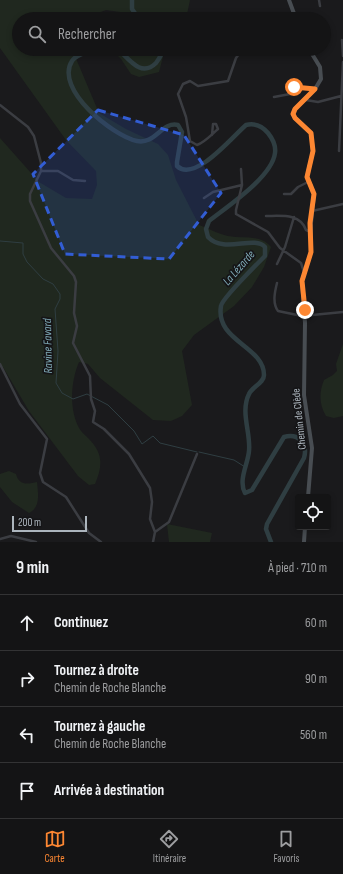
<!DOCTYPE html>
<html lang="fr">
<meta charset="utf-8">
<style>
:root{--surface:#141415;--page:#212122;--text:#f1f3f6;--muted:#9d9ea0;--line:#333334;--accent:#fd8732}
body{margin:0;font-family:"Sofia Sans Condensed",sans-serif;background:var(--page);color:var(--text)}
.controls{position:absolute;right:12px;bottom:12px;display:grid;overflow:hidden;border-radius:4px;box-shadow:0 2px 6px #0003}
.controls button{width:36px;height:36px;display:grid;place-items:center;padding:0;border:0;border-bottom:1px solid var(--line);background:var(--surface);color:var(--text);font:20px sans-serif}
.scale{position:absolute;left:12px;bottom:10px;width:75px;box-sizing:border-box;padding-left:4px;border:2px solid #acb5bd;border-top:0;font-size:11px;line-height:14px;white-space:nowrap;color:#acb5bd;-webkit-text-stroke:3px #151517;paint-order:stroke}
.stop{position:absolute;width:12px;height:12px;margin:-9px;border:3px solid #fd8732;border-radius:50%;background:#fff}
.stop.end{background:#fd8732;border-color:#fff;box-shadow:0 1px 4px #0008}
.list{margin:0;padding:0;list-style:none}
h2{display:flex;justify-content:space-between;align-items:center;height:52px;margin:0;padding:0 16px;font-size:17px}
h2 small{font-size:13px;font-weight:400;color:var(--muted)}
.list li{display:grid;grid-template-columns:26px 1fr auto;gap:12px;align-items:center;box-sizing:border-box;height:56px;padding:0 16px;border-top:1px solid var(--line)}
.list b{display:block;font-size:15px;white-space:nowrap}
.list p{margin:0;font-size:13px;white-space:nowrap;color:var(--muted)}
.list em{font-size:13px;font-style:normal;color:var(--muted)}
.icon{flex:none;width:22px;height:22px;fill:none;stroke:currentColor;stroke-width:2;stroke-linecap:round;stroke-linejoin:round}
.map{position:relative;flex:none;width:343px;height:542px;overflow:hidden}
.search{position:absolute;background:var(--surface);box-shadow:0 2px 6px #0003;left:12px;right:12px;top:12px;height:44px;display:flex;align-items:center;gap:10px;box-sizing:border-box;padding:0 14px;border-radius:22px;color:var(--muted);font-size:15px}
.sheet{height:276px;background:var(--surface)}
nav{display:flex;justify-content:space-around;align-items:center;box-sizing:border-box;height:56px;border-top:1px solid var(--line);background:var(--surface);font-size:11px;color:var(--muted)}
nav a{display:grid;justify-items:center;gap:2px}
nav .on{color:var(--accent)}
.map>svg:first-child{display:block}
</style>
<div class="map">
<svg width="343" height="542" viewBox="0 0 343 542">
<rect width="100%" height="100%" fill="#1a1a1c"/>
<path fill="#20281f" d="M0,0h190l-4,19h-61l-5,-7 -14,-2 -24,9h-63v30h53l27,64 27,16 32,15 10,11 8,25 23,45c9,3 19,9 29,11 16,3 32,-2 43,11l-7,20 -12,20 -18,19 -40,29 -12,16 10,54 -10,11 -11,5 -18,-1 -53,-42 -12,-14 -9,-2c-8,19 -10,45 -1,64 2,5 7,9 10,12 15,15 15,27 7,46l-6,1 -11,-9 -49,-65 -26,-44 -3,-1v-228l39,44 27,16 26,1 5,-14 -1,-14 -30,-31 -66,-92z
M103,49h62l-6,23 -20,5 -8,-3 -10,-15 -7,-7z
M343,344v72l-9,2 -8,-2c-7,-11 -7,-24 -2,-36l9,-5 4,-4 -1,-7z
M9,471l7,3c3,12 12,10 21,8 1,11 4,25 -8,31l-17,-11 -12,-15v-13z
M167,524l45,9 -2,9h-41z"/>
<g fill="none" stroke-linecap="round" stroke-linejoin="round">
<path stroke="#2f3e42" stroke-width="1" d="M0,241l23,2v11l4,8 16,17 10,5 7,10v5l-5,10 3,42 -2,32 6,10 11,6 14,-5 21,11 26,26 8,13 11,-8 7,7 37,9
M199,452l35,8 11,7"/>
<path stroke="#2f3e42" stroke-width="4.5" d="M132,0v9l7,10
M96,49c-7,3 -20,5 -24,12 -18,28 41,75 65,80 18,4 25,-20 41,-16l4,7 -5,30v4c18,17 56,-30 69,-41 8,-2 16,1 22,8 4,5 8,13 7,20 -3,24 -47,53 -66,68l-3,8 2,8c16,17 46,-2 57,10v9c-8,8 -43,43 -44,50 -6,35 43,40 43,69 0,8 -12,12 -15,19 -9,18 2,39 0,57 -1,13 -11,29 -4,42l7,-3 32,-53c15,-4 24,7 20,21l-37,66 -1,5 5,13
M118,49c11,10 23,29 38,14 3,-4 6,-9 7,-14"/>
<path stroke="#3b3d42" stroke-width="2.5" d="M319,0l1,6
M342,40l1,16
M274,97l16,-3 5,-7 20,2
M306,100l12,2 23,-6
M0,105l28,22 6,9 7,27v8l-11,23v7l21,47 23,28 2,6 -2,31 3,13 -4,17 17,33 1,23 4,12 -2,11 11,7 25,25 21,34 2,14 -2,17 5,13 -2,10
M212,135l1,-11h3l2,5c-7,6 -13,13 -21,16l-7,-4 -4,-24 -8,-23 5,-10 7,-3 8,5 30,-5 8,-23 3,-4 29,-5 12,3 15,-3
M339,151l4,-89
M241,169l1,16 -6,25v4l32,18 12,16 21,15 3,9
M41,171h17l15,9 12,1
M284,194h7l7,-7 10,-5
M204,198l9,-6 29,-7
M312,211l31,-7
M266,216c15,0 34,-3 40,14l5,2
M277,264l8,-17 9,-30
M277,283c-2,8 -5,20 1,28l24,5 41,-4
M0,364l20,40 27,35 -7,34 3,9 23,15 23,36 12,9
M155,532l14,-10 28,-68
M0,539l11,-3 25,6"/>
<path stroke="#484d52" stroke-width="4" d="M289,0l7,19
M308,497l4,-49 -8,-53 1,-72 -3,-42 9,-29v-29l3,-29 -7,-17 6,-26 -2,-18 -16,-15 -2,-4 2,-5 20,-20 6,-10 -1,-12 -11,-18
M304,542l1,-15"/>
</g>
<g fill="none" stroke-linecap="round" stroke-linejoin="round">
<path stroke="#fd8732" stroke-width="5" d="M294,87l21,2 -20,20 -2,5 2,4 16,15 2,18 -6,26 7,17 -4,29 1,29 -9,29 3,29"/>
</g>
<path fill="#325dd4" fill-opacity="0.2" stroke="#325dd4" stroke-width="3" stroke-dasharray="8 5" stroke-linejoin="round" d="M98,110l86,25 37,58 -52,66 -104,-5 -32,-80z"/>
<g text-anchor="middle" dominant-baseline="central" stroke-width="3.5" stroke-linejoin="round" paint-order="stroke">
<g font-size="11" fill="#acb5bd" stroke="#151517">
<text transform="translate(299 419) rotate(-96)">Chemin de Clède</text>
</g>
<g font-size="12" font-style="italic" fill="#81acb9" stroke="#151517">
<text transform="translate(239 268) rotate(-49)">La Lézarde</text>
<text transform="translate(48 346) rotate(-91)">Ravine Favard</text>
</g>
</g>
</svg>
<div class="controls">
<button><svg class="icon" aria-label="locate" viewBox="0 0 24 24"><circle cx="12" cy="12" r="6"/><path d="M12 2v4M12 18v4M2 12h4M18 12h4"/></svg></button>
</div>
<div class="scale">200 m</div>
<div class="stop" style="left:294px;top:87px"></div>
<div class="stop end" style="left:305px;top:310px"></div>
<div class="search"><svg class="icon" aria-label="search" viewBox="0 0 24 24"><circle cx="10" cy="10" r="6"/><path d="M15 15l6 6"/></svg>Rechercher</div>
</div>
<section class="sheet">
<h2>9 min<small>À pied · 710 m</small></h2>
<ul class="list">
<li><svg class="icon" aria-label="ahead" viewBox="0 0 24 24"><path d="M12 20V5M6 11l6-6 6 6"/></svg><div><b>Continuez</b></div><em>60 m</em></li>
<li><svg class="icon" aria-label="right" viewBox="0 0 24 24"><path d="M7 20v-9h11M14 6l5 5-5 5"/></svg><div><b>Tournez à droite</b><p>Chemin de Roche Blanche</p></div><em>90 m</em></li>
<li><svg class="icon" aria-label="left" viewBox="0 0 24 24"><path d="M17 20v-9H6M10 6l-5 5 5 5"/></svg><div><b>Tournez à gauche</b><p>Chemin de Roche Blanche</p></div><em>560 m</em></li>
<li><svg class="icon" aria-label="arrive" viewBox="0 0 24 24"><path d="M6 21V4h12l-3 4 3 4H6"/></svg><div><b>Arrivée à destination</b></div></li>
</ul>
</section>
<nav>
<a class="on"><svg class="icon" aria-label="map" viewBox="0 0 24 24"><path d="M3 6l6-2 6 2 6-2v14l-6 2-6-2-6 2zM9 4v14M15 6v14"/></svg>Carte</a>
<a><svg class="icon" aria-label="directions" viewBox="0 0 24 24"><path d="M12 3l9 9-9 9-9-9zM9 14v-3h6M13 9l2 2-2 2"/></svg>Itinéraire</a>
<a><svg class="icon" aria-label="saved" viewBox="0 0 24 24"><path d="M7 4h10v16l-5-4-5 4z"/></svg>Favoris</a>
</nav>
